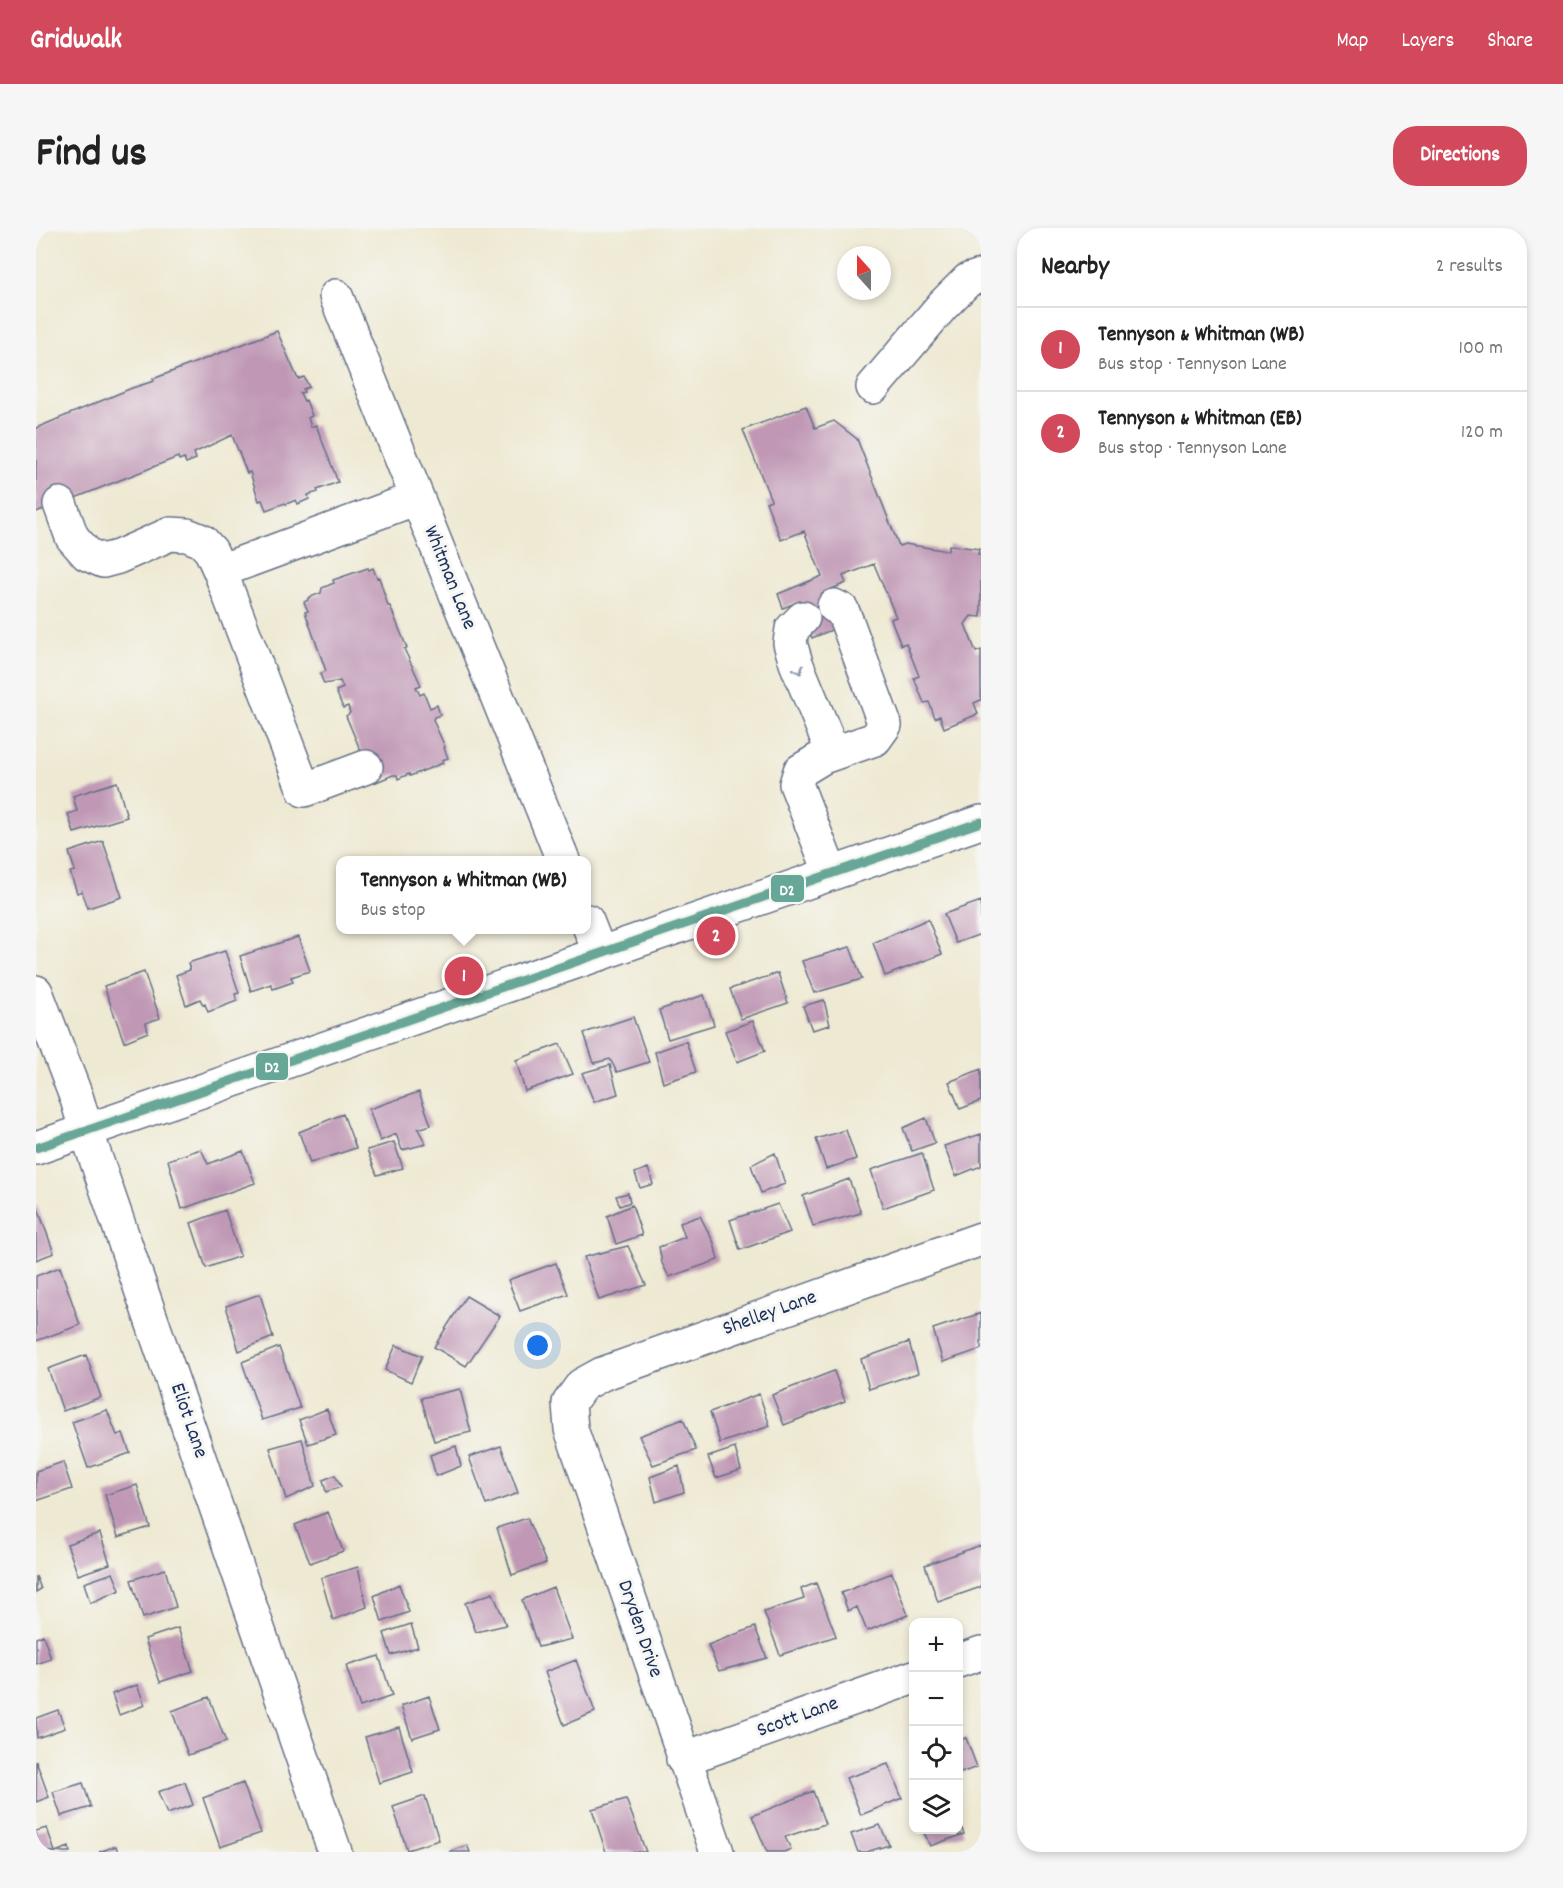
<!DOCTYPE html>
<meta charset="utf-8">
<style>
:root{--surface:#fff;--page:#f6f6f6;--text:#222;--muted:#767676;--line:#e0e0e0;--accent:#d1495b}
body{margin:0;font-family:Dekko,sans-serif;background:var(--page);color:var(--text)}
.controls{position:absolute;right:18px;bottom:18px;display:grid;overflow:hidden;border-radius:12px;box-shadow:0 3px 9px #0003}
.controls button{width:54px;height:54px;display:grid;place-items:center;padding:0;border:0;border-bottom:2px solid var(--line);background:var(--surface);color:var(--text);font:30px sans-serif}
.compass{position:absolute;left:801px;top:18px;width:54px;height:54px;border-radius:50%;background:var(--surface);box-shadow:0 3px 9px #0003;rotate:339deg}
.you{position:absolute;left:502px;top:1118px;width:21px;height:21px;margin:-15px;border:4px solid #fff;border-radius:50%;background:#1a73e8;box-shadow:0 0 0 9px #1a73e833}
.badge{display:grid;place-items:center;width:39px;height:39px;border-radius:50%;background:var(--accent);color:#fff;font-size:20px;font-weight:700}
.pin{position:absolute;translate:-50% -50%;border:3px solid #fff;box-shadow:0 2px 6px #0006}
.popup{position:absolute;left:300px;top:628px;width:255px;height:78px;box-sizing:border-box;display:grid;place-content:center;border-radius:12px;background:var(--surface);filter:drop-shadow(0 2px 4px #0005);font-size:20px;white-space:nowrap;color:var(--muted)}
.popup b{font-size:22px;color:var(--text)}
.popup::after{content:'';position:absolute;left:50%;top:100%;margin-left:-12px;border:12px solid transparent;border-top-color:var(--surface)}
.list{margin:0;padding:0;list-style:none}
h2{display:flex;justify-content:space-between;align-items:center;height:78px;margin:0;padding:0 24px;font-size:26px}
h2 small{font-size:20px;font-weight:400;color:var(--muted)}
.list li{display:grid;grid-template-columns:39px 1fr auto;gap:18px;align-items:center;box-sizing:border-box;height:84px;padding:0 24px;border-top:2px solid var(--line)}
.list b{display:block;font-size:22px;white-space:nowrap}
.list p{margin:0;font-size:20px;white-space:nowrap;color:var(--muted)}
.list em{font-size:20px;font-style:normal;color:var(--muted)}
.icon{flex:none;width:33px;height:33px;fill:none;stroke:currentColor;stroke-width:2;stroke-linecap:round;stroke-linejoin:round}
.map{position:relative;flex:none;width:945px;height:1624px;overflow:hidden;border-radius:24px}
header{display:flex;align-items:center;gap:36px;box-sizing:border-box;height:84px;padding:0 30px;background:var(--accent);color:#fff}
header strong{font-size:28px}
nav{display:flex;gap:33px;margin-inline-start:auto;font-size:21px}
.intro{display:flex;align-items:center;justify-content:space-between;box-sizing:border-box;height:144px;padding:0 36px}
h1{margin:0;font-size:42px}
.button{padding:15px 27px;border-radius:24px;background:var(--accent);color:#fff;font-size:21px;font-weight:700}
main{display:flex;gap:36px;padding:0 36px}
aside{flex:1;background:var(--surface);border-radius:24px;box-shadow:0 3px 9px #0003}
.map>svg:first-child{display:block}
</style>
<header>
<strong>Gridwalk</strong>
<nav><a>Map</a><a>Layers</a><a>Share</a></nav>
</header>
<div class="intro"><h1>Find us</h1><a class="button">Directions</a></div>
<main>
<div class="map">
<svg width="945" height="1624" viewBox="0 0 945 1624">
<rect width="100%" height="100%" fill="#f6f6f2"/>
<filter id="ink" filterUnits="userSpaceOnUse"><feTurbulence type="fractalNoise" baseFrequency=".0167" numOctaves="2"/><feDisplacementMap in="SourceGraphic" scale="12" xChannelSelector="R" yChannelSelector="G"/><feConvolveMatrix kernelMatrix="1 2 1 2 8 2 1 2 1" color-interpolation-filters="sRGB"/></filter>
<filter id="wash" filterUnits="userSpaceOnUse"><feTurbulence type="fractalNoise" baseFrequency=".008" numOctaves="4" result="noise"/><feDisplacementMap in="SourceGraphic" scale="24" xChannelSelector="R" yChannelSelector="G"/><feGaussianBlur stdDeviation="1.35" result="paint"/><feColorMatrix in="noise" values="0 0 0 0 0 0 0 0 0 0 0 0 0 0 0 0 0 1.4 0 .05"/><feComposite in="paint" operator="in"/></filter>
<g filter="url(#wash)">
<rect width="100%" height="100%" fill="#eee9d2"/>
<g id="blocks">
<path fill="#c098b5" d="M241,103l20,46 2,2 5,-2 5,10 -6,2 1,3 -4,1 4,8 2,-1 6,16 -4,2 3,9 5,-2 22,57 -21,8 1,2 -10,3 1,4 -11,5 -2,-4 -10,4 -1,-1 -19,7 -4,-10 -3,1 -9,-29 -3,1 -15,-38 -38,18 2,6 -10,4 -2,-5 -5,2 -1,-3 -118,47 -24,8v-84l96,-40 22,-7 -1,-2z
M770,178l9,22 19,-7 23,18 42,107 6,-2 43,7 1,-6 30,4 -1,5 3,1v62l-10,-1 -6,8 11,28 5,-2v50l-7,3 4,11 -34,14 -4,-12 -5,2 -6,-16 -5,1 -10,-25 5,-2 -13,-33 -5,2 -10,-26 5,-2 -22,-53 -31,12 3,7 -24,10 14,35 -24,10 -14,-36 -15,6 -5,-14 44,-18 -18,-45 -23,9 -15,-38 5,-2 -28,-70z
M332,340l1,2 4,-2 4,10 2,-1 9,29h2l17,42 -3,1 4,8 13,28 -5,2 4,8 4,-2 6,15 7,-3 3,10 -6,2 -1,3 12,27 -1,1 4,10 -6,2 1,3 -33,13 -1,-2 -11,5 -1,-4h-4l-19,8 -28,-67 4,-3 -2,-7 -5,2 -7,-17 7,-3 -3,-7 -16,3 -4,-10 6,-3 -21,-59 3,-1 -4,-9 4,-2v-2l13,-5 1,-5 12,-5 -1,-3z
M81,554l10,35 -53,16 -6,-19 9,-3 -4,-15z
M67,613l19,56 -34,11 -6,-17 -5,2 -7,-21 5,-1 -6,-19z
M945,673v33l-25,9 -12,-29z
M892,691l14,35 -57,22 -12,-33z
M262,709l12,34 -19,6 2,5 -20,7 -2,-5 -20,7 -11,-35z
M814,719l12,32 -48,14 -12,-32z
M189,723l14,42 -4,1 2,7 -29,11 -3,-8 -2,1 -3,-6 -14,6 -10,-30 14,-5 -2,-7z
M108,744l16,46 -14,5 2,9 -24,10 -20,-56z
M742,745l10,30 -47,16 -11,-30z
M668,767l10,30 -46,14 -9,-29z
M788,772l6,25 -18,5 -9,-24z
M597,789l16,45 -32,10 -7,-13 -16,4 -10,-30z
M717,793l12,30 -28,11 -12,-31z
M650,813l10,31 -33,11 -8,-31z
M524,816l13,30 -48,17 -9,-31z
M574,837l8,29 -24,8 -12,-29z
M945,841v32l-21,8 -11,-27z
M383,864l12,33 -13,4 8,15 -24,6 -6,-16 -16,7 -11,-32z
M307,886l13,34 -46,15 -11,-31z
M890,890l9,25 -23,8 -9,-23z
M810,902l10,29 -30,10 -10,-30z
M945,906v32l-25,10 -12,-30z
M358,914l9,26 -26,7 -10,-25z
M165,921l7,15 35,-13 12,32 -73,26 -14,-49z
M739,925l10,31 -24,9 -10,-28z
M886,925l12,37 -51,18 -12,-38z
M612,940l5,16 -13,4 -5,-15z
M813,951l12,34 -48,13 -10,-30z
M592,965l2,9 -10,4 -4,-10z
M0,975l18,50 -18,7z
M742,976l12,28 -50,18 -10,-30z
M596,977l10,30 -26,9 -9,-28z
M189,982l15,46 -34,12 -15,-45z
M664,988l14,27 4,17 -49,17 -7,-14 -3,-16 26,-10 -5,-14z
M592,1018l18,39 -47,15 -15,-43z
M520,1035l12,31 -48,17 -12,-31z
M24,1039l20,58 -44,16v-65z
M224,1066l13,43 -34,14 -13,-45z
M430,1068l34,20 -34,50 -32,-19z
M945,1085v36l-38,13 -10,-33z
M873,1114l9,31 -49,16 -8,-30z
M360,1117l26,11 -11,26 -26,-12z
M243,1119l21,61 -38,12 -20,-58z
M50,1127l15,42 -38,14 -15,-42z
M798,1143l11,30 -61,24 -12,-30z
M424,1161l11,43 -37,9 -13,-43z
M723,1166l11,32 -50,17 -10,-31z
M291,1181l9,26 -28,9 -9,-24z
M71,1182l10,25 6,-2 7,20 -42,15 -16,-46z
M647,1191l13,31 -43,15 -14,-29z
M266,1211l13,47 -29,13 -16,-51z
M420,1218l5,20 -25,10 -6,-21z
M465,1218l17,47 -32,12 -17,-48z
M699,1220l6,22 -25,8 -8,-21z
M27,1234l9,27 -36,12v-30z
M643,1238l5,26 -28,10 -6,-25z
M299,1247l6,12 -15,5 -3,-12z
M101,1257l13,42 -32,10 -13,-42z
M292,1284l15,39 -33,12 -15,-38z
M491,1290l19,45 -34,12 -15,-47z
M64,1305l10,31 -32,11 -11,-31z
M945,1317v42l-43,15 -13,-37z
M322,1339l9,40 -34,13 -12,-42z
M129,1341l11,38 -33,11 -12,-38z
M77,1345l7,17 -30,13 -6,-20z
M856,1345l16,42 -41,16 -10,-24 -9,4 -7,-18z
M0,1348l5,13 -5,3z
M780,1355l20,53 -56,19 -16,-43 40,-13 -3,-10z
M363,1356l10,28 -27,10 -8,-26z
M517,1359l19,52 -34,8 -16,-47z
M457,1365l13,32 -30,7 -11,-29z
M375,1396l7,23 -27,8 -7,-22z
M719,1399l12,31 -48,13 -11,-26z
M142,1400l15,43 -33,11 -15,-43z
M7,1407l8,24 -15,5v-26z
M343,1428l13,40 -32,11 -14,-41z
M540,1432l19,52 -31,13 -19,-53z
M101,1457l8,20 -26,10 -7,-21z
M393,1468l11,33 -28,9 -11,-32z
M173,1469l17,45 -38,13 -16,-44z
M22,1482l7,18 -28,10 -1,-20z
M363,1499l14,45 -34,11 -14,-46z
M930,1510l11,29 -19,7v-34z
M0,1533l13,36 -13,5z
M852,1536l14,34 -41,17 -15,-37z
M149,1554l8,23 -26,9 -9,-22z
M47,1555l8,24 -30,9 -8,-24z
M207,1555l18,50 -41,14 -17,-49z
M777,1563l12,33 -40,13 6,12 -7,3h-17l-15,-36z
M389,1568l14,44 -32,10 -14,-43z
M590,1571l20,53h-40l-14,-43z
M923,1593l5,13 -34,12 -7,-16h35z
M844,1597l9,20 -23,7h-8l-7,-18z
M11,1600l8,24h-19v-21z
M431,1617l3,7h-21z
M80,1618l2,6h-19z
M33,1619l1,5h-15z"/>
</g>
</g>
<g filter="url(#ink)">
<use href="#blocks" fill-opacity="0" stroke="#657087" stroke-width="1.5"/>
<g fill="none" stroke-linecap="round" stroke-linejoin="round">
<defs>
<path id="minor" d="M300,68l227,564
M837,159l70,-82 25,-25 13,-4
M24,276l12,33 15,17 16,7 15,-4 52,-23 17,1 15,6 9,10 9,20
M767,390l-11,11 -2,14 6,20 37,90
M330,539l-62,23 -84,-219 197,-73
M795,646l-35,-90 4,-13 23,-14 52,-18 10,-14 -38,-103 -5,-12 -8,-4
M551,693l13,33
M0,764l41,107 9,31 249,722
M0,920l945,-326
M922,1433l23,-8
M647,1531l231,-82
M681,1624l-146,-423 -2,-26 13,-18 20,-11 379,-135"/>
</defs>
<use href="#minor" stroke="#657087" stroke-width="36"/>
<use href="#minor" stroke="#fff" stroke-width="33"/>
<defs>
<path id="bus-1" d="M0,920l945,-326"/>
</defs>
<use href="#bus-1" stroke="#f6f6f2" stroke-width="14"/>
<use href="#bus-1" stroke="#67a797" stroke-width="9"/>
</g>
<defs><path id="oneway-chevron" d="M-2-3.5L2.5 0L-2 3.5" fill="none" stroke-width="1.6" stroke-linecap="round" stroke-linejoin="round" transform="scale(1.5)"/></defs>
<use stroke="#8d97ae" href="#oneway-chevron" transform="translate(763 442) rotate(69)"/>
</g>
<g text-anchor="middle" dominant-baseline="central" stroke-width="6" stroke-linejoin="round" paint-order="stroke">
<g font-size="21" fill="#1b2f5e" stroke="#f6f6f2">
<text transform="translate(413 350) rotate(68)">Whitman Lane</text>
<text transform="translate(734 1086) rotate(-20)">Shelley Lane</text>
<text transform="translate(152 1193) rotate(71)">Eliot Lane</text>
<text transform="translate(603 1401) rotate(71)">Dryden Drive</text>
<text transform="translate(762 1490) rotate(-20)">Scott Lane</text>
</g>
</g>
<g stroke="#f6f6f2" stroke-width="2">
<rect x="734" y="646" width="35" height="29" rx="6" fill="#67a797"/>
<rect x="219" y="824" width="34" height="29" rx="6" fill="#67a797"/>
</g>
<g font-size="16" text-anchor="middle" font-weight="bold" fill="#fff">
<text x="751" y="667">D2</text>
<text x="236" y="844">D2</text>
</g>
</svg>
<div class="controls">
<button>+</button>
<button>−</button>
<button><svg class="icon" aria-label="locate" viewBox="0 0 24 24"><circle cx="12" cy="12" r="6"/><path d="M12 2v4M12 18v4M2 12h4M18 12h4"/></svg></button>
<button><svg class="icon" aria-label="layers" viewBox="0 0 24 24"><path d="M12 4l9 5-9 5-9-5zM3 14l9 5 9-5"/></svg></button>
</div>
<svg class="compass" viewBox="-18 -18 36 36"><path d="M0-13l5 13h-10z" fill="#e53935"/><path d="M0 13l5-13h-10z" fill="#767676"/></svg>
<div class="you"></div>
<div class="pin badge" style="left:428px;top:748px">1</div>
<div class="popup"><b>Tennyson &amp; Whitman (WB)</b>Bus stop</div>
<div class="pin badge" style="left:680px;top:708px">2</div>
</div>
<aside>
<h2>Nearby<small>2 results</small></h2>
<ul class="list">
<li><span class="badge">1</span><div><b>Tennyson &amp; Whitman (WB)</b><p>Bus stop · Tennyson Lane</p></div><em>100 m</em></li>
<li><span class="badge">2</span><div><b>Tennyson &amp; Whitman (EB)</b><p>Bus stop · Tennyson Lane</p></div><em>120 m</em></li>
</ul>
</aside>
</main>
